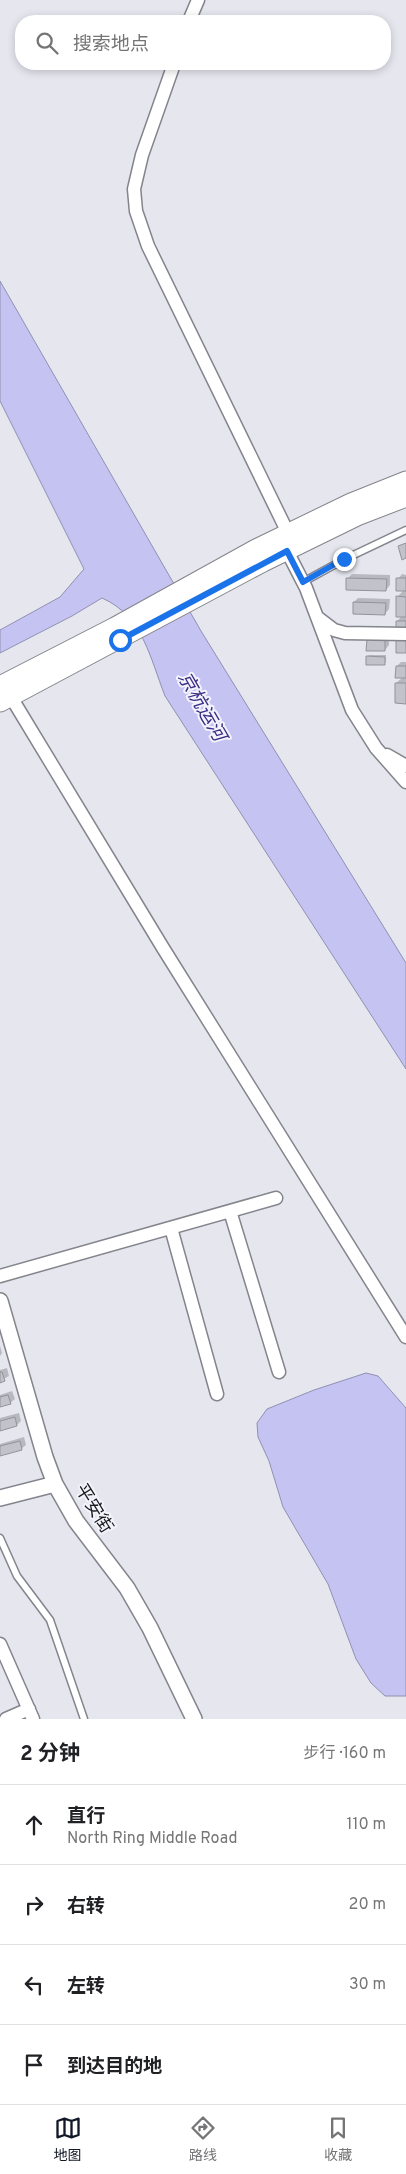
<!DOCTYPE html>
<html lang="zh">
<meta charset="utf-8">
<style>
:root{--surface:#fff;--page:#f6f6f6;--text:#202124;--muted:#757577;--line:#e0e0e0;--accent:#111827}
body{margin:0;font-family:Overpass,"Noto Sans SC",sans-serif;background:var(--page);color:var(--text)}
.stop{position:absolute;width:15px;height:15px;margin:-11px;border:4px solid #1a73e8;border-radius:50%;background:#fff}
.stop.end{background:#1a73e8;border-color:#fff;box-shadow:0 1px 5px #0008}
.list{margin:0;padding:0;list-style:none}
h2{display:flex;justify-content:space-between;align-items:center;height:65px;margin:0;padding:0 20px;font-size:21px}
h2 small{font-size:16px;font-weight:400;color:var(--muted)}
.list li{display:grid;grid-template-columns:32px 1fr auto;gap:15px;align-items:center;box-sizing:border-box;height:80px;padding:0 20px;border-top:1px solid var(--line)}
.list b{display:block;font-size:19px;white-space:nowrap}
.list p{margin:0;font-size:16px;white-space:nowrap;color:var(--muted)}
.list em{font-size:16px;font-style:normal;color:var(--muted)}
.icon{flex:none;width:28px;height:28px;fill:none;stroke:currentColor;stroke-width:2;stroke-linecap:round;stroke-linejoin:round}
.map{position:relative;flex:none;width:406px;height:1719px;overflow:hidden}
.search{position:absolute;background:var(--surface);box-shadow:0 2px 8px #0003;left:15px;right:15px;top:15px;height:55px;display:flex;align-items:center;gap:12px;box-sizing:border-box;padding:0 18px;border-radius:20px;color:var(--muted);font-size:19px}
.sheet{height:385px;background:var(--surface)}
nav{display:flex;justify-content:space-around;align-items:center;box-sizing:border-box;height:70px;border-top:1px solid var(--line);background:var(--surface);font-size:14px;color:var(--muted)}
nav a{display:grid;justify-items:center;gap:2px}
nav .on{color:var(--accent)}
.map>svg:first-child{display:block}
</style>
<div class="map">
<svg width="406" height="1719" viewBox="0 0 406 1719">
<rect width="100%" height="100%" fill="#e6e6ef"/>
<path fill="#c4c3f2" stroke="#9090b2" d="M0,281l201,350 205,332v106l-241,-373c-15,-38 -22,-80 -63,-98l-30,18 -72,37v-23l60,-33 24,-28 -84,-168z
M366,1373l12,3 28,32v288h-21l-14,-13 -15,-24 -28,-75 -45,-77 -14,-46 -11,-24 -1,-14 10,-14 47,-19z"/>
<path fill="#0003" d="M352,574l38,1v10l-4,5 -38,-12z
M402,574l4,1v52l-9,-6 5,-5 -5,-19 8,-8 -7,-10z
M358,598l32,1 -1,10 -4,5 -31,-12z
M389,635v10l-4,5h-17z
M369,655h17v7l-2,2 -17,-7z
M401,662h5v40l-10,-19 7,-6 -6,-11z
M0,1346l2,7 -2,3z
M7,1368l2,8 -9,5v-11z
M12,1391l3,8 -5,4 -10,3v-11z
M19,1413l2,8 -4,4 -17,4v-11z
M24,1437l2,8 -5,4 -21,6v-11z"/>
<path fill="#c2c2ca" stroke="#93939b" d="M406,543v15l-4,2 -4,-14z
M346,578l41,1 -1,12 -40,-1z
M396,578h10v13h-10z
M396,596l10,1v20h-10z
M353,602l33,1 -1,12 -32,-1z
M396,621h10v7h-10z
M367,639h18v12h-19z
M396,640h10v13h-10z
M366,656l19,1v8h-19z
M396,666h10v12h-11z
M395,683h11v21l-11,-1z
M0,1372h2l3,9 -5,2z
M8,1395l3,9 -11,3v-10z
M15,1417l2,9 -17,5v-10z
M20,1441l2,9 -22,6v-10z"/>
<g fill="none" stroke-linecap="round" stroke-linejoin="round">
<defs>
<path id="service" d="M303,582l42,-23 61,-29
M0,1538l17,38 33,44 34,99"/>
<path id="minor" d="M189,21l9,-21
M174,64l-32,91 -8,34 2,22 12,35 140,287
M287,551l19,37 46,122 24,38 30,34
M317,617l17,13 11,3 61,1
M11,697l152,251 243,389
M387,755l19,11
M230,1211l49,161
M171,1228l46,166
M0,1276l276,-78
M0,1644l33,75
M6,1719l23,-10"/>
<path id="tertiary" d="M0,1301l45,156 10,27 21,37 51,67 23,40 44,91
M0,1498l55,-14"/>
<path id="primary" d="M0,686l115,-59 141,-78 95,-46 55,-22
M0,702l263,-140 94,-46 49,-19"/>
</defs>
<use href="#service" stroke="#84848c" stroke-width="9"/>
<use href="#minor" stroke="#84848c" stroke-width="15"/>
<use href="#tertiary" stroke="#84848c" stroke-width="18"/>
<use href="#primary" stroke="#84848c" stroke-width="21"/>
<use href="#service" stroke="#fff" stroke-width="6"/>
<use href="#minor" stroke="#fff" stroke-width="12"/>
<use href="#tertiary" stroke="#fff" stroke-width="15"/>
<use href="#primary" stroke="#fff" stroke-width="19"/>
</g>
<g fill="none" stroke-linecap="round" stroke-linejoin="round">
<path stroke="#1a73e8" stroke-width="6" d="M120,640l167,-89 16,31 41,-23"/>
</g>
<g text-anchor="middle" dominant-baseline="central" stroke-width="4" stroke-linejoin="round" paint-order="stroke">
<g font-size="18" fill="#18181b" stroke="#f3f3fc">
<text transform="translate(93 1509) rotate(58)">平安街</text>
</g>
<g font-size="19" font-style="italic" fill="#3e2e86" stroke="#f3f3fc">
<text transform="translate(201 707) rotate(60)">京杭运河</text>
</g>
</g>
</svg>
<div class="stop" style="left:120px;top:640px"></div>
<div class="stop end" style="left:344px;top:559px"></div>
<div class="search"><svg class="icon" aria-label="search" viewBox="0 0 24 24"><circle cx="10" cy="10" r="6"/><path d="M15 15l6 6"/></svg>搜索地点</div>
</div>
<section class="sheet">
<h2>2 分钟<small>步行 · 160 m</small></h2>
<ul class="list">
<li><svg class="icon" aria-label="ahead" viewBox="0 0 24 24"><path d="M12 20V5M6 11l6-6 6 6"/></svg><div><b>直行</b><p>North Ring Middle Road</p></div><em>110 m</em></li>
<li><svg class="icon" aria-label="right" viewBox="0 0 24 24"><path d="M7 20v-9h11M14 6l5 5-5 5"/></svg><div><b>右转</b></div><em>20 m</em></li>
<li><svg class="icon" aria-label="left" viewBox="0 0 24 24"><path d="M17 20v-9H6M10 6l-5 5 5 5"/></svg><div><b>左转</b></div><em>30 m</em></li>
<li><svg class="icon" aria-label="arrive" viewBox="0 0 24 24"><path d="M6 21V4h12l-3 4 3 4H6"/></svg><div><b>到达目的地</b></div></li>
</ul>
</section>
<nav>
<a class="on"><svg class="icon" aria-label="map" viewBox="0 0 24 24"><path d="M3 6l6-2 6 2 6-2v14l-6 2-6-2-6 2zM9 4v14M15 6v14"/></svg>地图</a>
<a><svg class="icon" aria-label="directions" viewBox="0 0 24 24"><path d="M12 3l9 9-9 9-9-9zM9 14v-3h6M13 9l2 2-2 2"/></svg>路线</a>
<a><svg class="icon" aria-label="saved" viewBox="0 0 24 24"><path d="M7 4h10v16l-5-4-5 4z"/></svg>收藏</a>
</nav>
